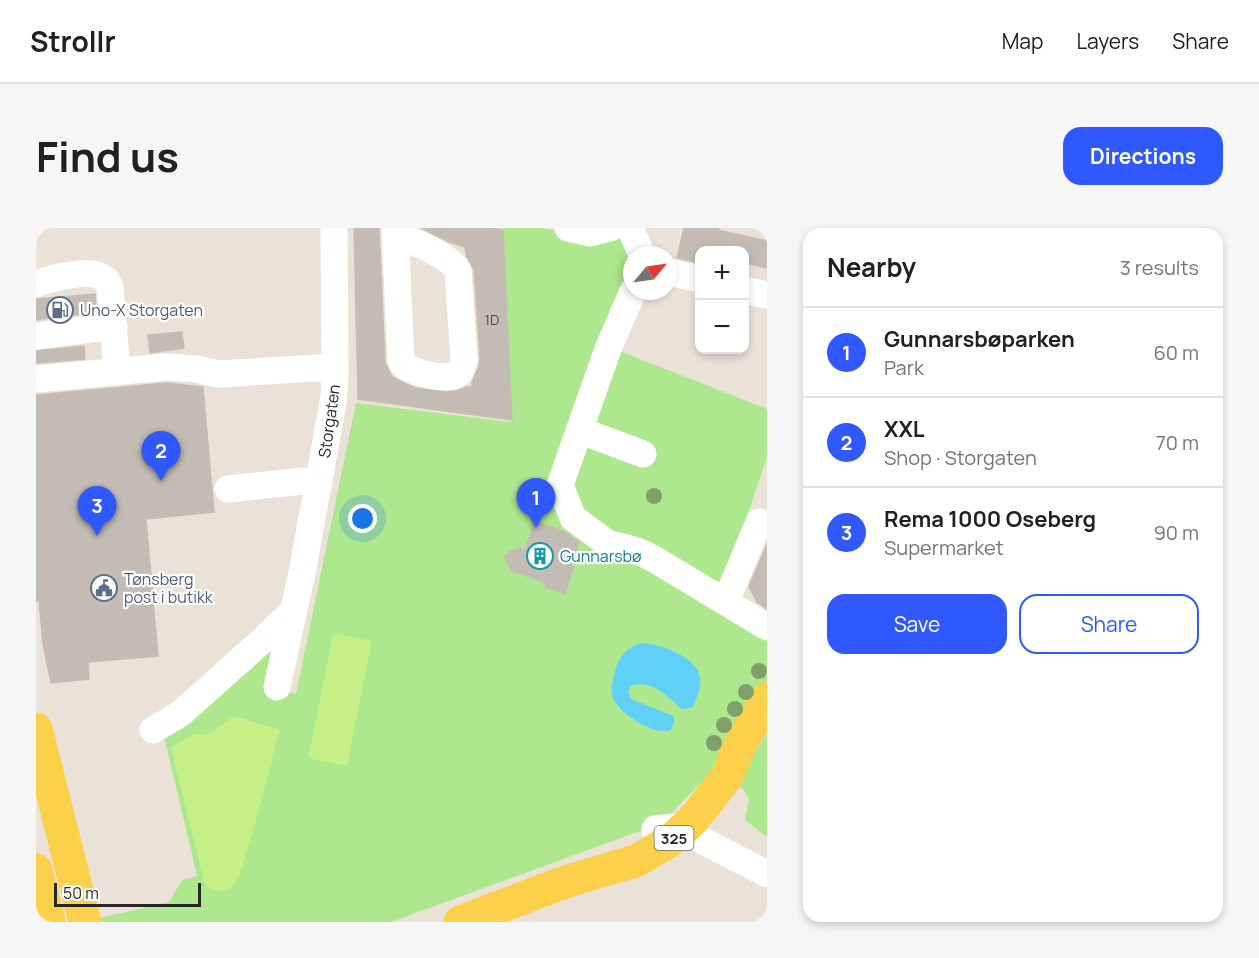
<!DOCTYPE html>
<meta charset="utf-8">
<style>
:root{--surface:#fff;--page:#f6f6f6;--text:#202124;--muted:#757577;--line:#e0e0e0;--accent:#3058ff}
body{margin:0;font-family:Manrope,sans-serif;background:var(--page);color:var(--text)}
.controls{position:absolute;right:18px;top:18px;display:grid;overflow:hidden;border-radius:12px;box-shadow:0 3px 9px #0003}
.controls button{width:54px;height:54px;display:grid;place-items:center;padding:0;border:0;border-bottom:2px solid var(--line);background:var(--surface);color:var(--text);font:30px sans-serif}
.compass{position:absolute;left:587px;top:18px;width:54px;height:54px;border-radius:50%;background:var(--surface);box-shadow:0 3px 9px #0003;rotate:61deg}
.scale{position:absolute;left:18px;bottom:15px;width:147px;box-sizing:border-box;padding-left:6px;border:3px solid #272727;border-top:0;font-size:16px;line-height:21px;white-space:nowrap;color:#272727;-webkit-text-stroke:4px #fff;paint-order:stroke}
.you{position:absolute;left:327px;top:291px;width:21px;height:21px;margin:-15px;border:4px solid #fff;border-radius:50%;background:#1a73e8;box-shadow:0 0 0 9px #1a73e833}
.badge{display:grid;place-items:center;width:39px;height:39px;border-radius:50%;background:var(--accent);color:#fff;font-size:20px;font-weight:700}
.pin{position:absolute;translate:-50% -50px;filter:drop-shadow(0 2px 3px #0008)}
.pin::after{content:'';position:absolute;top:32px;width:21px;height:18px;background:inherit;clip-path:polygon(0 0,100% 0,50% 100%)}
.list{margin:0;padding:0;list-style:none}
h2{display:flex;justify-content:space-between;align-items:center;height:78px;margin:0;padding:0 24px;font-size:26px}
h2 small{font-size:20px;font-weight:400;color:var(--muted)}
.list li{display:grid;grid-template-columns:39px 1fr auto;gap:18px;align-items:center;box-sizing:border-box;height:90px;padding:0 24px;border-top:2px solid var(--line)}
.list b{display:block;font-size:22px;white-space:nowrap}
.list p{margin:0;font-size:20px;white-space:nowrap;color:var(--muted)}
.list em{font-size:20px;font-style:normal;color:var(--muted)}
.actions{display:flex;gap:12px;padding:18px 24px}
.actions a{flex:1;padding:14px 0;border:2px solid var(--accent);border-radius:18px;text-align:center;font-size:21px;color:var(--accent)}
.actions .main{background:var(--accent);color:#fff}
.map{position:relative;flex:none;width:731px;height:694px;overflow:hidden;border-radius:18px}
header{display:flex;align-items:center;gap:36px;box-sizing:border-box;height:84px;padding:0 30px;background:var(--surface);border-bottom:2px solid var(--line)}
header strong{font-size:28px}
nav{display:flex;gap:33px;margin-inline-start:auto;font-size:21px}
.intro{display:flex;align-items:center;justify-content:space-between;box-sizing:border-box;height:144px;padding:0 36px}
h1{margin:0;font-size:42px}
.button{padding:15px 27px;border-radius:18px;background:var(--accent);color:#fff;font-size:21px;font-weight:700}
main{display:flex;gap:36px;padding:0 36px}
aside{flex:1;background:var(--surface);border-radius:18px;box-shadow:0 3px 9px #0003}
.map>svg:first-child{display:block}
</style>
<header>
<strong>Strollr</strong>
<nav><a>Map</a><a>Layers</a><a>Share</a></nav>
</header>
<div class="intro"><h1>Find us</h1><a class="button">Directions</a></div>
<main>
<div class="map">
<svg width="731" height="694" viewBox="0 0 731 694">
<rect width="100%" height="100%" fill="#ebe2d7"/>
<path fill="#ade78e" d="M467,0h38l49,9 25,-6 17,24v29l-25,62 160,63v48l-48,142 48,31v58l-54,82 -51,53 -271,99h-290l-1,-4 69,-16 13,-22 15,-4 -33,-140 108,-88 1,11 -9,25 32,10 60,-291 154,19z
M731,505v104l-22,-17 4,-20 -5,-10 -9,-6z"/>
<path fill="#c5f088" d="M297,405l39,8 -25,125 -39,-8z
M198,488l46,14c-11,40 -20,80 -33,120 -3,9 -5,22 -10,30 -9,16 -24,14 -33,1l-33,-134 23,-13 13,1z"/>
<path fill="#60d0f7" d="M605,415c18,0 57,14 59,35 2,9 -4,20 -7,29l-11,2c-12,-11 -32,-31 -51,-23l-3,5 3,8 42,17c9,35 -57,1 -61,-21 -1,-8 1,-16 3,-23 4,-17 11,-23 26,-29z"/>
<path fill="#c2bcb4" stroke="#c6bfb1" stroke-width="1.5" d="M318,0h25l6,134 7,15 23,11 31,4 10,-1 11,-4h5v-5l7,-16 1,-8 -6,-88 -8,-15 -1,-8 -16,-5 -28,-14h72l10,2 9,190 -154,-21z
M648,0h35l-1,2 49,11v27l-23,-5v-13h-45v13l-22,-5z
M59,66l1,18 -60,8v-21z
M146,104l2,16 -34,5 -2,-18z
M48,118l1,13 -49,4v-12z
M130,155l37,4 11,125 -68,7 12,137 -70,6 1,17 -38,4 -8,-39 -4,-44 -3,1v-206z
M499,293l30,11 14,10 -8,24 3,1 -9,27 -20,-7 1,-4 -34,-12 -6,-10 -1,-5 4,-4 10,-4 6,1z
M731,316v65l-10,-7 -8,-15z"/>
<g fill="none" stroke-linecap="round" stroke-linejoin="round">
<path stroke="#fff" stroke-width="27" d="M359,0l6,133c6,12 47,21 58,12 3,-4 4,-9 5,-14l-6,-88c-9,-16 -45,-30 -62,-36
M532,0l22,5 20,-5
M594,0l12,27
M632,44l32,7
M0,56c15,-6 57,-17 69,-5 1,1 4,7 5,8l7,85
M708,62l23,5
M597,63l-25,58 -48,136 13,33 34,25 31,8 16,8 113,68
M0,108l78,-10
M0,151l130,-12 31,2 21,5 117,-7
M543,202l64,24
M192,261l75,-8 16,2
M690,373l33,-79
M241,459l25,-114 32,-176 1,-30 -1,-139
M117,502l27,-16 84,-75 29,-28
M619,601l17,-2 10,3 85,44"/>
<path stroke="#fbd14c" stroke-width="33" d="M0,501l49,193
M0,642l13,52
M424,694l105,-40 73,-22 33,-20 22,-20 29,-37 6,-9 13,-31 26,-45"/>
</g>
<g fill="#7f9f6b">
<circle cx="618" cy="268" r="8"/>
<circle cx="723" cy="443" r="8"/>
<circle cx="710" cy="464" r="8"/>
<circle cx="699" cy="481" r="8"/>
<circle cx="688" cy="497" r="8"/>
<circle cx="678" cy="515" r="8"/>
</g>
<defs>
<symbol id="fuel-ring" viewBox="-11 -11 22 22"><circle r="9.5" fill="#fff" stroke="#5c6f8a" stroke-width="1.5"/><path d="M-5.5-6h7V0h2V4h1.3V-2.5L3-4.5l.8-.8L6-3V5H2.5V1h-1V6h-7ZM-4.2-4.7v3.2H.2V-4.7Z" fill="#5c6f8a"/></symbol>
<symbol id="building-ring" viewBox="-11 -11 22 22"><circle r="9.5" fill="#fff" stroke="#0f9aa8" stroke-width="1.5"/><path d="M-4-6H4V6H1V3H-1V6H-4ZM-2.5-4.3h1.7v1.8h-1.7ZM.8-4.3h1.7v1.8H.8ZM-2.5-1h1.7V.8h-1.7ZM.8-1h1.7V.8H.8Z" fill="#0f9aa8"/></symbol>
<symbol id="civic-ring" viewBox="-11 -11 22 22"><circle r="9.5" fill="#fff" stroke="#5c6f8a" stroke-width="1.5"/><path d="M-.6-6.5H3V-4.5H.6V-3L4-1V1h2V6H-6V1h2V-1L-.6-3ZM-1.2 2.5V6h2.4V2.5Z" fill="#5c6f8a"/></symbol>
</defs>
<g fill-rule="evenodd">
<use href="#fuel-ring" x="9" y="67" width="30" height="30"/>
<use href="#building-ring" x="489" y="313" width="30" height="30"/>
<use href="#civic-ring" x="53" y="345" width="30" height="30"/>
</g>
<g text-anchor="middle" dominant-baseline="central" stroke-width="4.5" stroke-linejoin="round" paint-order="stroke">
<g font-size="14" fill="#4e4c4a">
<text x="456" y="91">1D</text>
</g>
<rect fill="#fff" stroke="#686868" stroke-width="1.5" x="618.5" y="598" width="39" height="24" rx="4.5"/>
<g font-size="15" font-weight="bold" fill="#272727">
<text x="638" y="610">325</text>
</g>
<g font-size="16" fill="#4e5e75" stroke="#fff" text-anchor="start">
<text x="44" y="82">Uno-X Storgaten</text>
<text x="88" y="351">Tønsberg<tspan x="88" dy="18">post i butikk</tspan></text>
</g>
<g font-size="16" fill="#272727" stroke="#fff">
<text transform="translate(293 193) rotate(-82)">Storgaten</text>
</g>
<g font-size="16" fill="#0d838f" stroke="#fff" text-anchor="start">
<text x="524" y="328">Gunnarsbø</text>
</g>
</g>
</svg>
<div class="controls">
<button>+</button>
<button>−</button>
</div>
<svg class="compass" viewBox="-18 -18 36 36"><path d="M0-13l5 13h-10z" fill="#e53935"/><path d="M0 13l5-13h-10z" fill="#757577"/></svg>
<div class="scale">50 m</div>
<div class="you"></div>
<div class="pin badge" style="left:500px;top:300px">1</div>
<div class="pin badge" style="left:125px;top:253px">2</div>
<div class="pin badge" style="left:61px;top:308px">3</div>
</div>
<aside>
<h2>Nearby<small>3 results</small></h2>
<ul class="list">
<li><span class="badge">1</span><div><b>Gunnarsbøparken</b><p>Park</p></div><em>60 m</em></li>
<li><span class="badge">2</span><div><b>XXL</b><p>Shop · Storgaten</p></div><em>70 m</em></li>
<li><span class="badge">3</span><div><b>Rema 1000 Oseberg</b><p>Supermarket</p></div><em>90 m</em></li>
</ul>
<div class="actions"><a class="main">Save</a><a>Share</a></div>
</aside>
</main>
